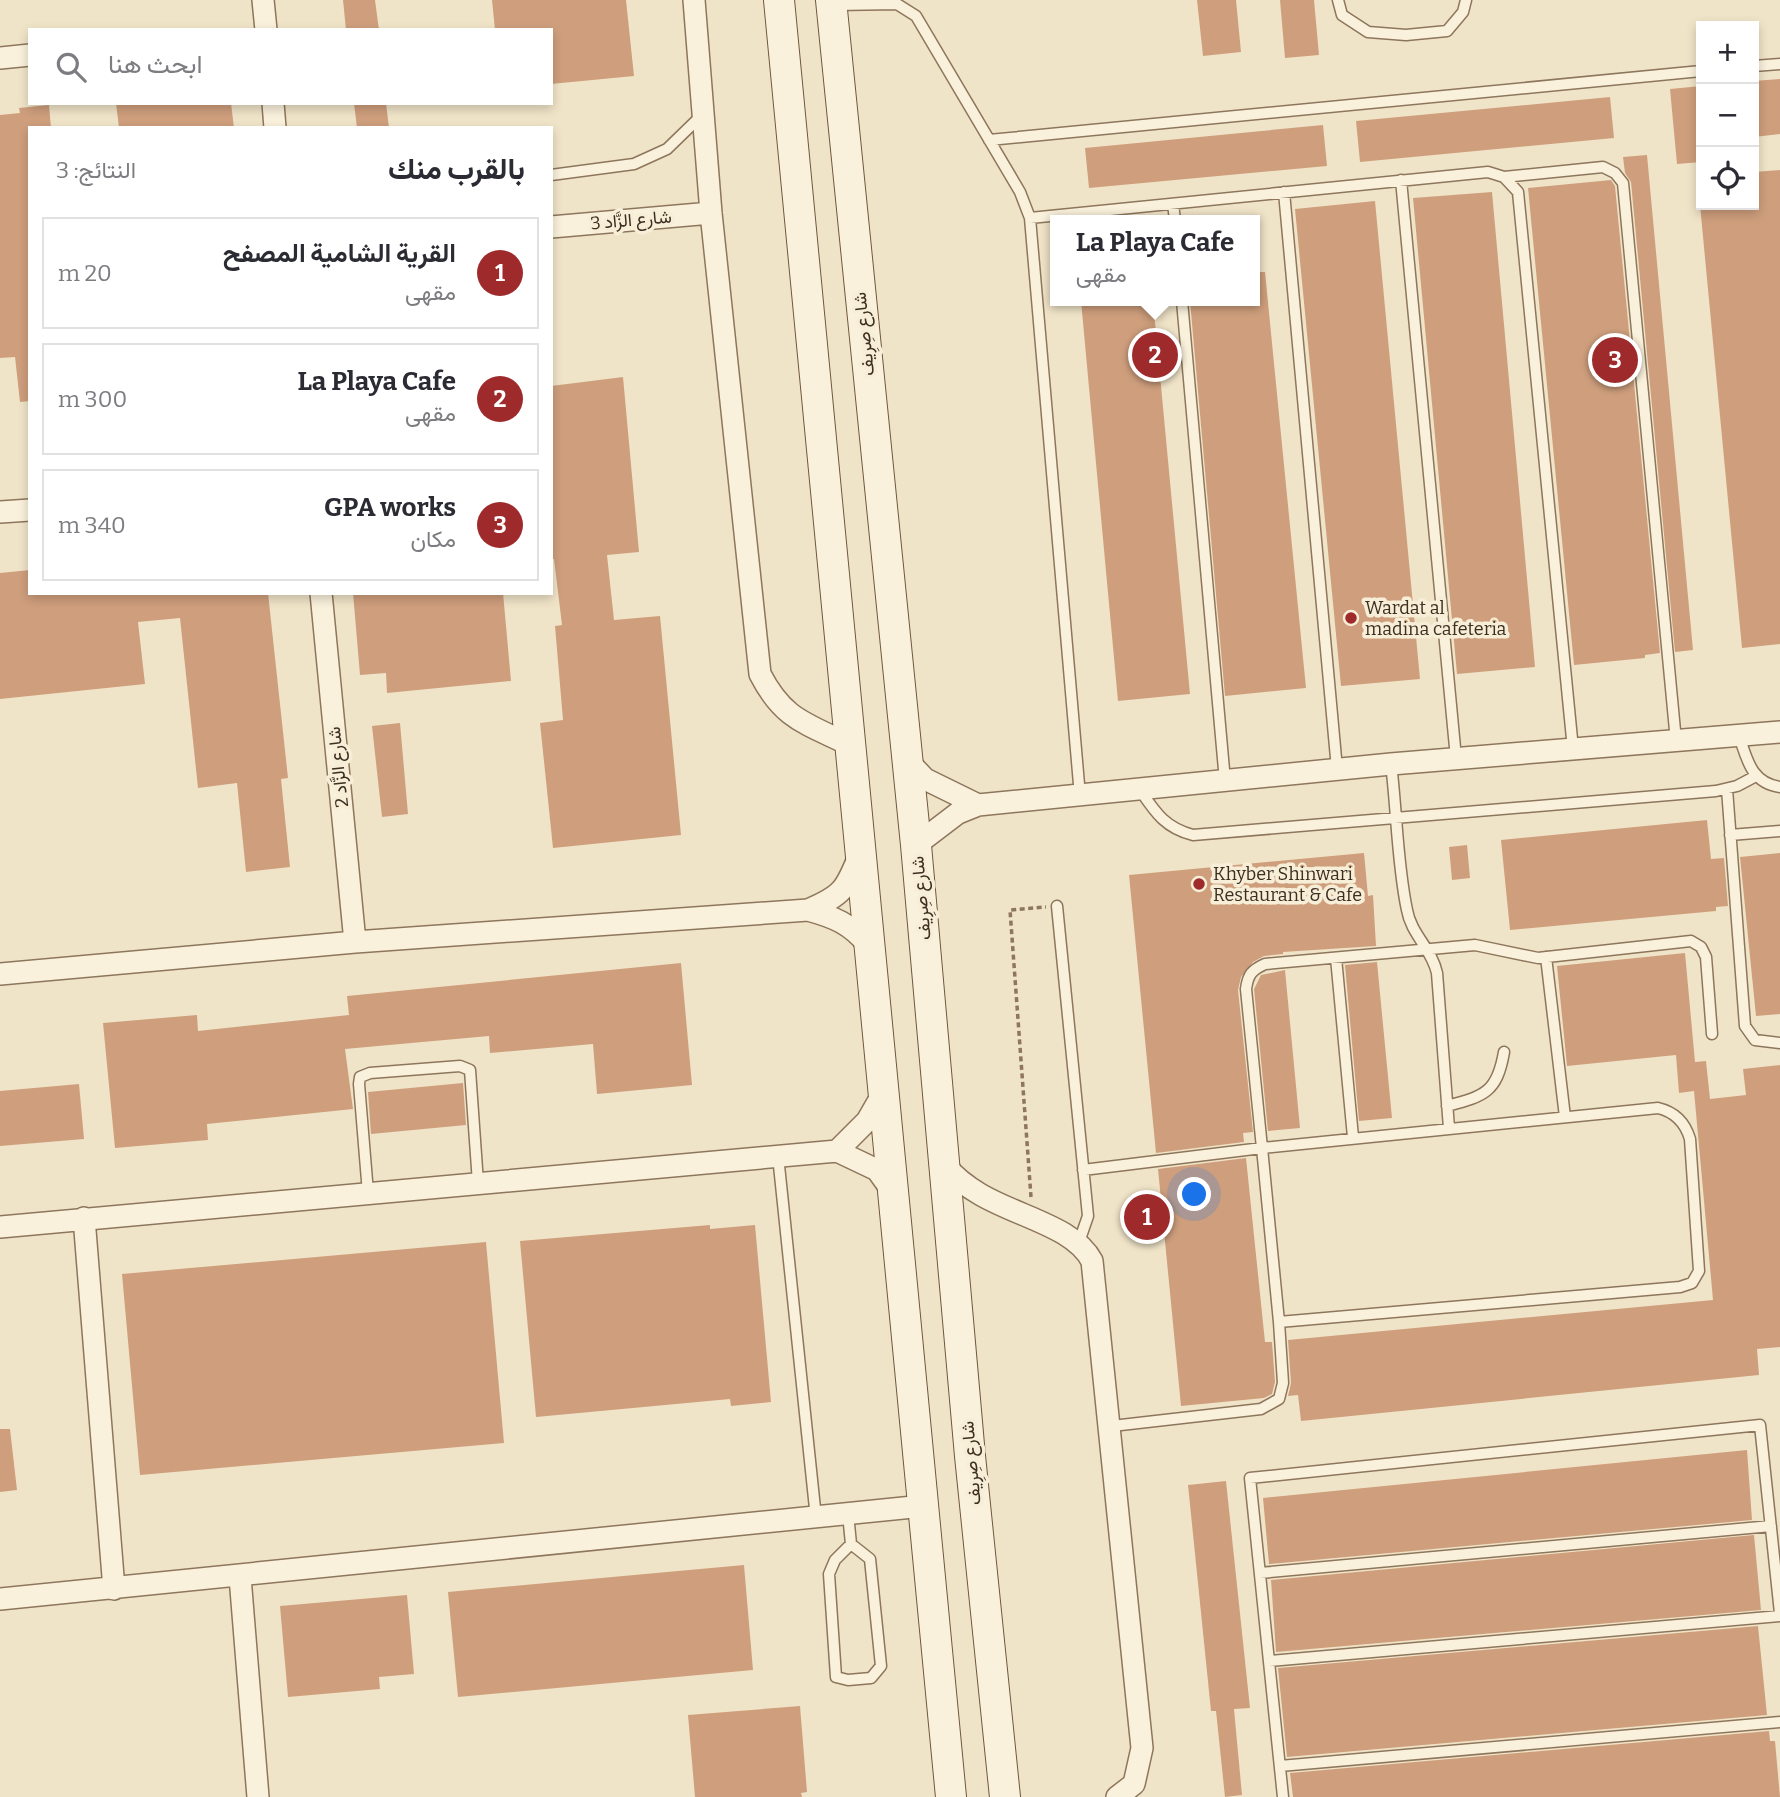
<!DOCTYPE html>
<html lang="ar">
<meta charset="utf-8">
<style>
:root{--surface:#fff;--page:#f2f2f3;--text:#2b2b33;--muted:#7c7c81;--line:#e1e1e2;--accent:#9e2a2b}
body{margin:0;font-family:Bitter,Vazirmatn,serif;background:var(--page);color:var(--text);direction:rtl}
.controls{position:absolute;right:21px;top:21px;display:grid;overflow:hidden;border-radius:0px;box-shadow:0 4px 10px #0003}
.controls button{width:63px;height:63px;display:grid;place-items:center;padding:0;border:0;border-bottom:2px solid var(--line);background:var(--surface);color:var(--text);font:35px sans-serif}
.you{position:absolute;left:1195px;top:1195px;width:24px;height:24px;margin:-18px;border:5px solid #fff;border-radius:50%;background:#1a73e8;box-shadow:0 0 0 10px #1a73e833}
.badge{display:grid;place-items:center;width:46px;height:46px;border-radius:50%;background:var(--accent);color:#fff;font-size:23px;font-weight:700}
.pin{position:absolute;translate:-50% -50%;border:4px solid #fff;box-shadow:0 2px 7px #0006}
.popup{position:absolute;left:1050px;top:215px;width:210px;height:91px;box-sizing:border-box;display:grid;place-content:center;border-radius:0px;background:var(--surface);filter:drop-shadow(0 2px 5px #0005);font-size:23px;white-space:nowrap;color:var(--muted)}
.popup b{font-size:26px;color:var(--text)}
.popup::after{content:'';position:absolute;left:50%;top:100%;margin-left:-14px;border:14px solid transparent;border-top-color:var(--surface)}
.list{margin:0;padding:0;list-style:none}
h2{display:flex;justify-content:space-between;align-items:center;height:91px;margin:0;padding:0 28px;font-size:30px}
h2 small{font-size:23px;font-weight:400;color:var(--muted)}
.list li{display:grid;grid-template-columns:46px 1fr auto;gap:21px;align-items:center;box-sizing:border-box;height:112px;margin:0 14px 14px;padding:0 14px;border:2px solid var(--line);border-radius:0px}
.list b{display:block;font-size:26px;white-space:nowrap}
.list p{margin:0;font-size:23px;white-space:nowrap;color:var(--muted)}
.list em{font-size:23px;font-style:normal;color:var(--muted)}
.icon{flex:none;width:38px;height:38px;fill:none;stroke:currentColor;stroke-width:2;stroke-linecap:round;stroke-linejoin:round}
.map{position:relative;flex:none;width:1780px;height:1797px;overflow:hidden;direction:ltr}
.search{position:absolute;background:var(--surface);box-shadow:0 4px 10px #0003;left:28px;top:28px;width:525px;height:77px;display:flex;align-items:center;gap:18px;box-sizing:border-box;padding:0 24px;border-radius:0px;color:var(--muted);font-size:26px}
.panel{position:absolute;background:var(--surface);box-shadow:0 4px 10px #0003;left:28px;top:126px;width:525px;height:469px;border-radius:0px;direction:rtl}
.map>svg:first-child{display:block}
</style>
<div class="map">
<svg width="1780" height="1797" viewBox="0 0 1780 1797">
<rect width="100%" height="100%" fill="#f0e4c8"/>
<path fill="#cf9f7d" d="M343,0h32l4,30h-33z
M492,0h134l8,76 -83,8v-54h-56z
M1197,0h39l5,52 -38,4z
M1280,0h34l5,55 -34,3z
M1780,79v55l-26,3v-56z
M1701,86v76l-24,2 -7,-75z
M1610,97l4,41 -254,24 -4,-41z
M116,103h115l3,25h-115z
M354,103h32l3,25h-32z
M49,105l2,23h-21v273l-10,1 -5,-45 -15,1v-243l20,-2 -1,-5z
M1323,125l4,41 -238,22 -4,-40z
M1647,155l46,495 -18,2 -44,-470 -6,-9 -2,-16z
M1780,170v474l-38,4 -42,-443h54v-33z
M1611,180l4,6 45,467 -15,2v3l-71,7 -46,-477z
M1492,192l43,475 -78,7 -44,-476z
M1375,201l45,478 -79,7 -46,-477z
M1255,272h10l41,416 -81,8 -35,-395h65z
M1081,301h72l37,393 -72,7z
M623,377l16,175 -32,3 7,65 46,-4 21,219 -128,13 -13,-125 23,-3 -8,-94 7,-1 -8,-66h-3v-173z
M30,570v23h238l20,185 -7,1 9,88 -44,5 -9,-89 -39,5 -18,-170 -42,4 7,62 -145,15v-126z
M353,593h150l8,88 -124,12 -1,-20 -26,2z
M400,723l8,91 -26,3 -10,-91z
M1707,820l4,39 13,-1 4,48 -12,1v4l-206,19 -9,-90z
M1467,845l3,33 -18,2 -3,-33z
M1364,853l4,43 5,-1 3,51 -93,6v2l-19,2 -11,6 -12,15 -3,13 15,142 -10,1 1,9 -88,11 -27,-278z
M1780,853v161l-24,2 -16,-159z
M1685,953l10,109 11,-1 4,38 36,-4 -3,-26 37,-4v282l-23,2 2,26 -458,46 -3,-26 -10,1 3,-13 -3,-43 425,-40 -19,-209 -15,2 -3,-38 -109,11 -10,-100z
M1377,962l15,156 -33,3 -14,-156z
M681,963l11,122 -95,9 -4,-50 -103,9 -1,-17 -144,13 8,60 -146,15 1,16 -93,8 -12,-125 94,-8 1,16 151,-16 -2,-19z
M1285,970l15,158 -32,3 -14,-142 7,-14z
M463,1083l3,42 -95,9 -3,-42z
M79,1084l5,55 -84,7v-55z
M1246,1158l19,184h7l3,40 -3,12 -8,4 -83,8 -23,-237z
M710,1225v4l45,-4 16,177 -40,4 -1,-7 -194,18 -16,-176z
M486,1242l18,201 -364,32 -18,-201z
M0,1429h10l7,61 -17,2z
M1747,1450l5,70 -483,44 -6,-66z
M1226,1481l24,227 -16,1 8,86 -17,2 -9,-86h-5l-23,-226z
M1754,1535l7,75 -485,42 -5,-72z
M744,1565l9,105 -295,27 -10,-105z
M407,1595l7,79 -35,3 1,12 -92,8 -8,-91z
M1758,1626l9,89 -480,42 -9,-89z
M800,1706l7,86 -6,1 1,4h-107l-7,-82z
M1769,1731l1,10h5l5,56h-487l-3,-24z"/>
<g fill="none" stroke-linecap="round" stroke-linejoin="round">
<defs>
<path id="service" d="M1338,0l4,15 26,17 38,3 41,-4 16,-19 3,-12
M835,5l62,-1 19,12 104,176 10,26 50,578
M1754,66l26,-2
M989,140l712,-69
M551,175l83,-11 33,-15 35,-34
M1504,177l99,-10 12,6 8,10 53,558
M1401,180l55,578
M1284,192l53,577
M1173,204l2,16
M1030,218l458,-46 16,5 14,15 55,557
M1182,301l43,480
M1739,736c8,23 12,47 41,51
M1391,764c6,48 6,99 16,146 4,24 25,39 30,63l12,155
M1727,789l18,237 10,14 25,3
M1140,790c15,22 25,38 53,45l523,-44 21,-5 19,-10
M1730,835l50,-4
M1057,906l31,310 -9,26
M1546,957l19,160
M1336,958l17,179
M1447,1106c37,-10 50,-13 57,-54
M778,1156l38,362
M1083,1170l179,-22 17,174 4,61 -4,16 -18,10 -149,17
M368,1193l-9,-109 1,-7 10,-4 90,-7 10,4 8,113
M1279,1322l401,-35 12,-4 7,-12 -9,-132c-5,-17 -15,-27 -32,-31l-396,40 -16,-159c2,-15 6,-19 19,-25l210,-19 63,13 153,-17 10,6 5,10 6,77
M848,1514l3,30 19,15 11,107 -10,12 -23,2 -12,-3 -7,-103 6,-14 16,-16
M1260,1573l511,-47
M1269,1661l511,-45
M1280,1766l500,-44
M1283,1797l-33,-319 510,-53 20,188"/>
<path id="minor" d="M263,0l3,30
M694,0l17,213 49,461c23,45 45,49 88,70
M0,58l30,-3
M273,103l2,25
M551,227l160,-14
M0,512l30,-2
M321,593l34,349
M907,760l18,19 53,26
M916,845l42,-32 20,-8 413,-41 389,-32
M808,910c26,7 43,14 60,35
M0,974l355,-32 453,-32c34,-14 38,-21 51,-54
M837,1151l30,-30 15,-26
M945,1165c39,50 123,51 147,96l50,487 -8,36 -17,13
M84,1218l30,371
M0,1227l837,-76 40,19 15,21
M240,1577l18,220
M0,1599l923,-93"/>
<path id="secondary" d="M779,0l172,1797
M831,0l85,845 54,611 35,341"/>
</defs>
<use href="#service" stroke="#8d765c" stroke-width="13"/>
<use href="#minor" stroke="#8d765c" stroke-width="24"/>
<use href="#secondary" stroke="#6f573f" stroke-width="32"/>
<path stroke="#8d765c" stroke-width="3.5" stroke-dasharray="5 3.5" stroke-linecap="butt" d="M1031,1197l-21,-287 36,-3"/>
<use href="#service" stroke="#faf1dc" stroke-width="10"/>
<use href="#minor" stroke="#faf1dc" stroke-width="21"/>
<use href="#secondary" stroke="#faf1dc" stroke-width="30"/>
</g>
<g fill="#9e2a2b" stroke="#f7eed8" stroke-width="2.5">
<circle cx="1351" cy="618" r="7"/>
<circle cx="1199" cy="884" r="7"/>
</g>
<g text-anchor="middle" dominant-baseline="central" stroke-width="7" stroke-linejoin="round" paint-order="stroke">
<g font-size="18" fill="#3d2e20" stroke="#f7eed8">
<text transform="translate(631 220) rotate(-5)">شارع الزَّاد 3</text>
<text transform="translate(864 334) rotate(-96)">شارع صِرِيف</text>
<text transform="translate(338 767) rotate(-96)">شارع الزَّاد 2</text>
<text transform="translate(921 898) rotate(-95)">شارع صِرِيف</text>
<text transform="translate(971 1463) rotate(-95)">شارع صِرِيف</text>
</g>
<g font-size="18" fill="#3d2e20" stroke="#f7eed8" text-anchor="start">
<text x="1365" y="608">Wardat al<tspan x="1365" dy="21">madina cafeteria</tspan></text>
<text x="1213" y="874">Khyber Shinwari<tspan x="1213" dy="21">Restaurant &amp; Cafe</tspan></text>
</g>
</g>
</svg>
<div class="controls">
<button>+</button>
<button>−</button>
<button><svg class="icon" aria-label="locate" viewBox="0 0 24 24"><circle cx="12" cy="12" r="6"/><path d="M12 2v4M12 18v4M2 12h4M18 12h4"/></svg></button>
</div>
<div class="you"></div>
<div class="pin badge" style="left:1147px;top:1217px">1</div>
<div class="pin badge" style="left:1155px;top:355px">2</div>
<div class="popup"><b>La Playa Cafe</b>مقهى</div>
<div class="pin badge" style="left:1615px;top:360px">3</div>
<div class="search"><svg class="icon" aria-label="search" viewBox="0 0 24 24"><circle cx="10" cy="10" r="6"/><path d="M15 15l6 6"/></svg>ابحث هنا</div>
<section class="panel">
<h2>بالقرب منك<small>النتائج: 3</small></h2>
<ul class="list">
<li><span class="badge">1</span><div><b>القرية الشامية المصفح</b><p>مقهى</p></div><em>20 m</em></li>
<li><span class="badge">2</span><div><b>La Playa Cafe</b><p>مقهى</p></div><em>300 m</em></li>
<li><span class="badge">3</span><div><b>GPA works</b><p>مكان</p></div><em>340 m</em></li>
</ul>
</section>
</div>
